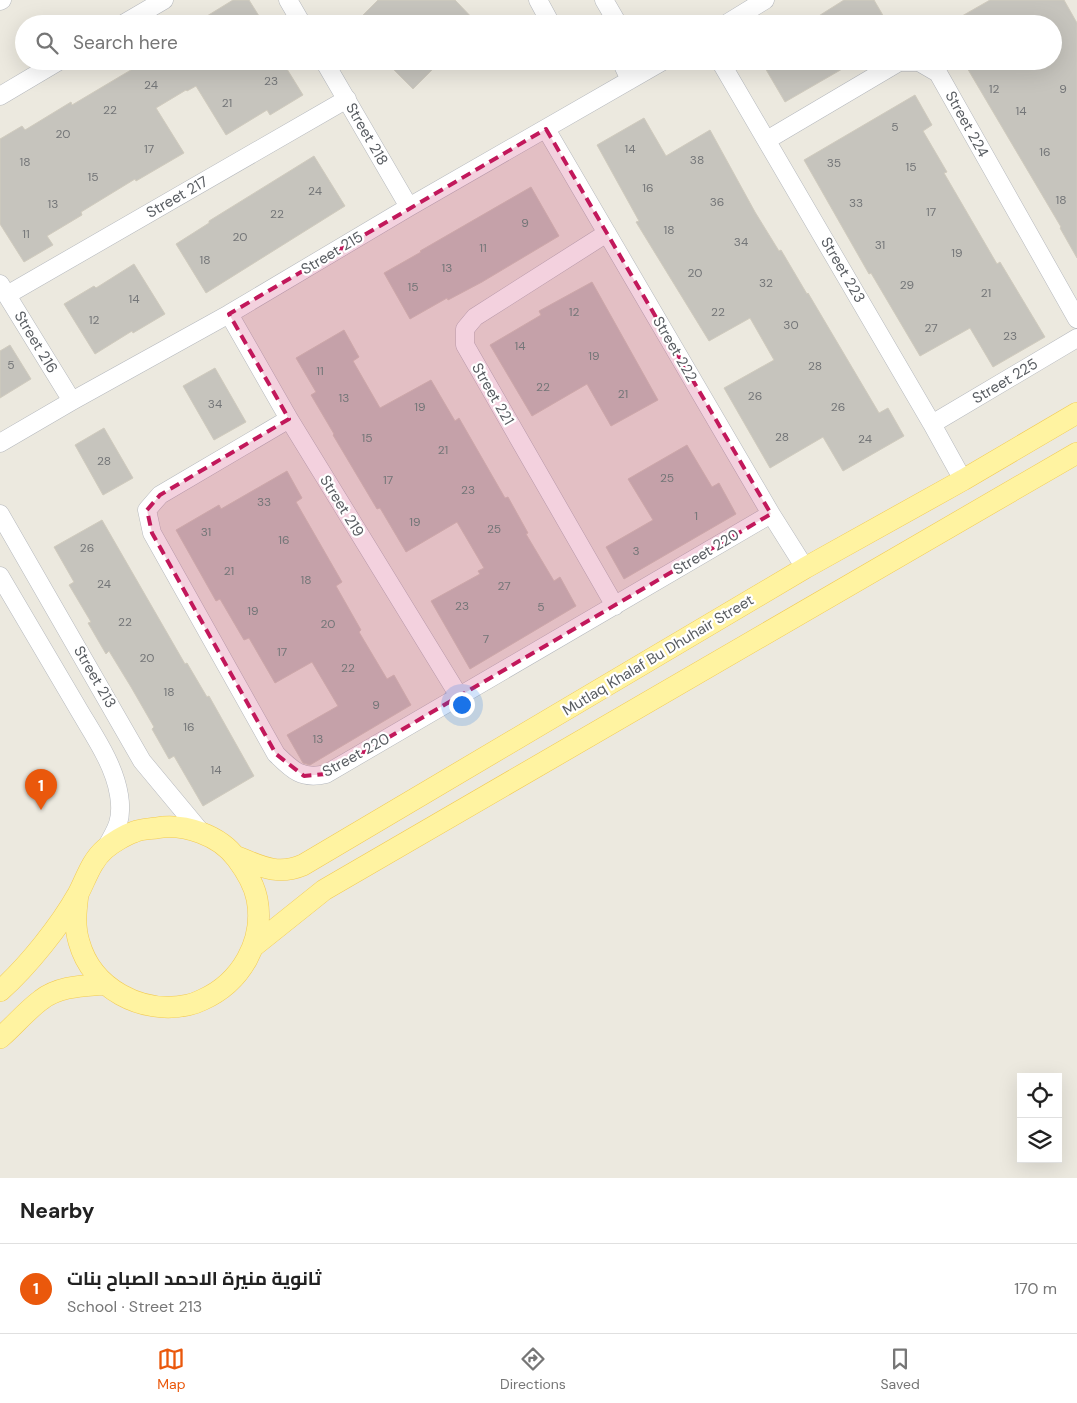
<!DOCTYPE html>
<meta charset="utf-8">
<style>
:root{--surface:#fff;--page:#f6f6f6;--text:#222;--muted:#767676;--line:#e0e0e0;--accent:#ea580c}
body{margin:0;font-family:"DM Sans",Cairo,sans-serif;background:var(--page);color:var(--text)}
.controls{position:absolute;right:15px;bottom:15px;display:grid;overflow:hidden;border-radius:0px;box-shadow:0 5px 20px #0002}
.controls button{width:45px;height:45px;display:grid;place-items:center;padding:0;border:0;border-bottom:1px solid var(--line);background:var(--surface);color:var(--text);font:25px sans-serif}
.you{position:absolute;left:461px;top:704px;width:18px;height:18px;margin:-12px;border:4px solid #fff;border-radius:50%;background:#1a73e8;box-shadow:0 0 0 8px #1a73e833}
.badge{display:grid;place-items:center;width:32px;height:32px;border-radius:50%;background:var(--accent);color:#fff;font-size:16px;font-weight:700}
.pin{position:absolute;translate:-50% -41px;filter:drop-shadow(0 1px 2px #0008)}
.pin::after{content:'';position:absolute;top:26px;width:18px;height:15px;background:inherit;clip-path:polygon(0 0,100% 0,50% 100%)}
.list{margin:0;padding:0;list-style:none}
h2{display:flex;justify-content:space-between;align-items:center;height:65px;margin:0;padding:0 20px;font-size:21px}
h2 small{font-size:16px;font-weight:400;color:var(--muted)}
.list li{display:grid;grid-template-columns:32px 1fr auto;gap:15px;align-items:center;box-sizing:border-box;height:90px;padding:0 20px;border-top:1px solid var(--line)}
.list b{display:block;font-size:19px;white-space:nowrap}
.list p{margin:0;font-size:16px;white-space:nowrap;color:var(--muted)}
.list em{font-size:16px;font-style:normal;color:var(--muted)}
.icon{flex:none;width:28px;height:28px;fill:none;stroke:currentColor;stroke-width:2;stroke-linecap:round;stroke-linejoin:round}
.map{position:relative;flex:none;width:1077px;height:1178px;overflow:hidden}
.search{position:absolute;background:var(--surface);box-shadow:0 5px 20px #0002;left:15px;right:15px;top:15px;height:55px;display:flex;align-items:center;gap:12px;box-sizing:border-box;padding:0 18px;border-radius:28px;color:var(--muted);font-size:19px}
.sheet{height:155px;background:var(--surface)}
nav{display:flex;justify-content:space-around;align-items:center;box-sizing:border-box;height:70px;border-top:1px solid var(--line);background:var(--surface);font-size:14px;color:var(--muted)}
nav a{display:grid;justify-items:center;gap:2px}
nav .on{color:var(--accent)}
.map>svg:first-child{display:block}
</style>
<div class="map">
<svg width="1077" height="1178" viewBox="0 0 1077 1178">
<rect width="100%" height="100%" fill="#ece9df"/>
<path fill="#c6c4bd" stroke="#d0cbbe" d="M233,0h16l15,24h-70z
M378,0h77l23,24h-124z
M844,0h30l14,24h-82z
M990,0h74l13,23v235l-17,-30 1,-1 -98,-166h90v-37h-105z
M146,61h136l21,34 -33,20 -3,-5 -41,25 -30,-49 -9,5 -1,-1 -30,18 28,45 -48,28 -1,-2 -54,33 1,3 -35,21 6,9 -29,17 -24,-38v-85l22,-13 3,4 46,-28 1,3z
M385,61h56l-28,28z
M761,61h95l-71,41z
M915,95l17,30 -9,6 24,41 -3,1 53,91 3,-2 45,75 -52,30 -23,-39 -50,28 -49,-83 -2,1 -65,-114z
M644,118l22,38 44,-26 45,82 24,39 2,-1 26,44 1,-1 71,120 9,-5 16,28 -61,35 -20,-34 -53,31 -46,-80 50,-28 -24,-42 -41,23 -73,-119 3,-1 -42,-76z
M314,156l31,50 -139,87 -30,-49 33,-21v-2z
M531,187l28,49 -77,46 -34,18 -1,-2 -37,21 -26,-46 37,-21 -1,-1z
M134,264l31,50 -32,19 -1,-2 -37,23 -31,-50 30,-18 2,2z
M592,282l66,118 -47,26 -24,-42 -55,32 -42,-71 51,-30 -2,-4z
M344,330l15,27 -6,4 27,47 51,-28 24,41 4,-3 46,80 3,-1 20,36 -2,1 28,47 6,-4 16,29 -106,63 -39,-68 49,-27 -2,-3 6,-3 -27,-46 -51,30 -26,-44 -3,1 -44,-74 1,-1 -23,-39 5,-3 -20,-34z
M10,345l21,34 -31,19v-47z
M215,368l31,54 -32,18 -31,-54z
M104,428l29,50 -30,17 -28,-50z
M687,445l25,42 7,-4 17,31 -112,65 -18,-32 47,-27 -25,-41z
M287,471l15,27 -6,4 46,80 -6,4 25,44 -2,2 28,47 7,-4 17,30 -101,60 -7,-2 -16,-28 51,-29 -26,-44 -37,21 -26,-45 -5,2 -24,-41 -4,2 -40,-71 43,-25 2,4z
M102,520l83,144 2,-1 20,34 2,-1 45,80 -51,30 -29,-50 -5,3 -17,-30 2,-2 -23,-40 -22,-36 -3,3 -18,-31 3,-1 -22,-37 5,-3 -20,-35z"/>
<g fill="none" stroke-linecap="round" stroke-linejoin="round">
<defs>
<path id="minor" d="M288,0l14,24
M538,0l13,24
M604,0l14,24
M0,1l2,-1
M123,24l41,-24
M726,24l39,-24
M324,61l85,146
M621,61l9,19
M720,61l212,363 31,56
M0,96l59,-35
M546,129l225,385 34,54
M767,140l132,-78h20l19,11 139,246
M607,233l-132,84 -10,12v16l150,261
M0,284l72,117
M7,295l340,-196
M229,314l60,105 170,277
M289,419l-129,76 -13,15 5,23 124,221c16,16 26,26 50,20l445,-260
M932,424l145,-86
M0,443l72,-42 157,-87 180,-107 254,-146
M0,514l142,247 59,71
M0,576c25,43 51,86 76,129 16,28 38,58 43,90 4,24 -2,34 -14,54"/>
<path id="major" d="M235,856c25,10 42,20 68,9l502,-297 158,-88 114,-67
M254,946l70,-56 753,-437
M0,991c28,-25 60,-65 78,-97 8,-15 13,-33 27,-45 7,-6 20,-14 29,-17 7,-3 15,-3 22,-4 28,-5 64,7 81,31 9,12 17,25 20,40 8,42 -16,84 -55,101 -4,2 -9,4 -14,5 -46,10 -96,-16 -109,-63 -5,-16 -3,-32 -1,-48
M0,1038c14,-12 26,-27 41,-38 18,-14 42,-14 64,-16"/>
</defs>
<use href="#minor" stroke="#b5b8bd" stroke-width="19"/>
<use href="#major" stroke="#f2ca52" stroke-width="22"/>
<use href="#minor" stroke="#fff" stroke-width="18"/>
<use href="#major" stroke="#fff3a1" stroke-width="21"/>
</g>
<path fill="#c2185b" fill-opacity="0.2" stroke="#c2185b" stroke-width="4" stroke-dasharray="10 6" stroke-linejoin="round" d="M546,129l225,385 -445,260 -22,2 -28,-22 -124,-221 -5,-23 13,-15 129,-76 -60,-105z"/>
<g text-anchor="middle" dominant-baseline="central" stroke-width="4.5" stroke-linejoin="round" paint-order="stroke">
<g font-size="12" fill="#747678">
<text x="271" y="81">23</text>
<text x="151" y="85">24</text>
<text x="994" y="89">12</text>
<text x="1063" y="89">9</text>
<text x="227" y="103">21</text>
<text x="110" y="110">22</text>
<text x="1021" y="111">14</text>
<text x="895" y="127">5</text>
<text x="63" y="134">20</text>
<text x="149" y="149">17</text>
<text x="630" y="149">14</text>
<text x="1045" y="152">16</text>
<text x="697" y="160">38</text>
<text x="25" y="162">18</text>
<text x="834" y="163">35</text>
<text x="911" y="167">15</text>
<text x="93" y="177">15</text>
<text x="648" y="188">16</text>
<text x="315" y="191">24</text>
<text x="1061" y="200">18</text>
<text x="717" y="202">36</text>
<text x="856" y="203">33</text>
<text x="53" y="204">13</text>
<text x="931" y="212">17</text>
<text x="277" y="214">22</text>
<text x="525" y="223">9</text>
<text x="669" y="230">18</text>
<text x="26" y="234">11</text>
<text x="240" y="237">20</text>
<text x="741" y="242">34</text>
<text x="880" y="245">31</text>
<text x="483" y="248">11</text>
<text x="957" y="253">19</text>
<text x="205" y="260">18</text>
<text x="447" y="268">13</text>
<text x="695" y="273">20</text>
<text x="766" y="283">32</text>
<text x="907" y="285">29</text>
<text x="413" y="287">15</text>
<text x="986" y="293">21</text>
<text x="134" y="299">14</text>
<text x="574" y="312">12</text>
<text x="718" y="312">22</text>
<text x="94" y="320">12</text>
<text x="791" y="325">30</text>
<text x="931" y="328">27</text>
<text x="1010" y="336">23</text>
<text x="520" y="346">14</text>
<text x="594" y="356">19</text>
<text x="11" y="365">5</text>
<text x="815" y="366">28</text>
<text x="320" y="371">11</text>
<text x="543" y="387">22</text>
<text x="623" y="394">21</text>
<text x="755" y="396">26</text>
<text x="344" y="398">13</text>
<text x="215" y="404">34</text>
<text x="420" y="407">19</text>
<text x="838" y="407">26</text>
<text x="782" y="437">28</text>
<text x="367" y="438">15</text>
<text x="865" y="439">24</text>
<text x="443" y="450">21</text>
<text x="104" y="461">28</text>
<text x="667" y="478">25</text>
<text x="388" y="480">17</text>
<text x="468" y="490">23</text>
<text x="264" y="502">33</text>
<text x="696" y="516">1</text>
<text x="415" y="522">19</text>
<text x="494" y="529">25</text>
<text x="206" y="532">31</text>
<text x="284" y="540">16</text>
<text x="87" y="548">26</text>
<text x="636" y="551">3</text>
<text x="229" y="571">21</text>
<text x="306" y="580">18</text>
<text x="104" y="584">24</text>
<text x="504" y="586">27</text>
<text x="462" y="606">23</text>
<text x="541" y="607">5</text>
<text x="253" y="611">19</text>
<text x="125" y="622">22</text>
<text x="328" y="624">20</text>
<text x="486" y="639">7</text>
<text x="282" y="652">17</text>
<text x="147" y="658">20</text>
<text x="348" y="668">22</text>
<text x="169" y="692">18</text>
<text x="376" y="705">9</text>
<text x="189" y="727">16</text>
<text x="318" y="739">13</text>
<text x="216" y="770">14</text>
</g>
<g font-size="15" fill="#585c61" stroke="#fff">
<text transform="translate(967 124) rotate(61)">Street 224</text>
<text transform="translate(367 134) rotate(60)">Street 218</text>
<text transform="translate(177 197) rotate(-30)">Street 217</text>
<text transform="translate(332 253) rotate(-31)">Street 215</text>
<text transform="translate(843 270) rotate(60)">Street 223</text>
<text transform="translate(36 342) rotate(59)">Street 216</text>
<text transform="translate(675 349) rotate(60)">Street 222</text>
<text transform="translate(1005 381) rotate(-31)">Street 225</text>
<text transform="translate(493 394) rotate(60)">Street 221</text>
<text transform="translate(342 506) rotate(58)">Street 219</text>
<text transform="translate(706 552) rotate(-31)">Street 220</text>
<text transform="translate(658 655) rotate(-31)">Mutlaq Khalaf Bu Dhuhair Street</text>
<text transform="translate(95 677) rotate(60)">Street 213</text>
<text transform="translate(356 755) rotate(-29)">Street 220</text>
</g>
</g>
</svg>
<div class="controls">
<button><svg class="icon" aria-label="locate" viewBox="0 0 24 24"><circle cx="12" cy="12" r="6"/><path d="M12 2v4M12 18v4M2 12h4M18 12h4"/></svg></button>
<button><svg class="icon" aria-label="layers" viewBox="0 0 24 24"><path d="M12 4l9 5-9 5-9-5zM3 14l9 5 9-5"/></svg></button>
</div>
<div class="you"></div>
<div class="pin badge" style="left:41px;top:810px">1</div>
<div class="search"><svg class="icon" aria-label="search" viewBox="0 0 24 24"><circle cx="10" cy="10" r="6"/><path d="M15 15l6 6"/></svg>Search here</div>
</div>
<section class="sheet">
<h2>Nearby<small></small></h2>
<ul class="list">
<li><span class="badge">1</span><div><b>ثانوية منيرة الاحمد الصباح بنات</b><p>School · Street 213</p></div><em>170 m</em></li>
</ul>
</section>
<nav>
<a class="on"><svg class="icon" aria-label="map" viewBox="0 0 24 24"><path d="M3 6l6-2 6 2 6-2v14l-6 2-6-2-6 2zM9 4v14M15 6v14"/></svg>Map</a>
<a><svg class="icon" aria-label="directions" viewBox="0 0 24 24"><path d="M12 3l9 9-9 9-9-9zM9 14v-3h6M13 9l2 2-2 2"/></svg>Directions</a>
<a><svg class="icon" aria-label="saved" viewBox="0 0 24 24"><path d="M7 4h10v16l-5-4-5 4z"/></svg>Saved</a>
</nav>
